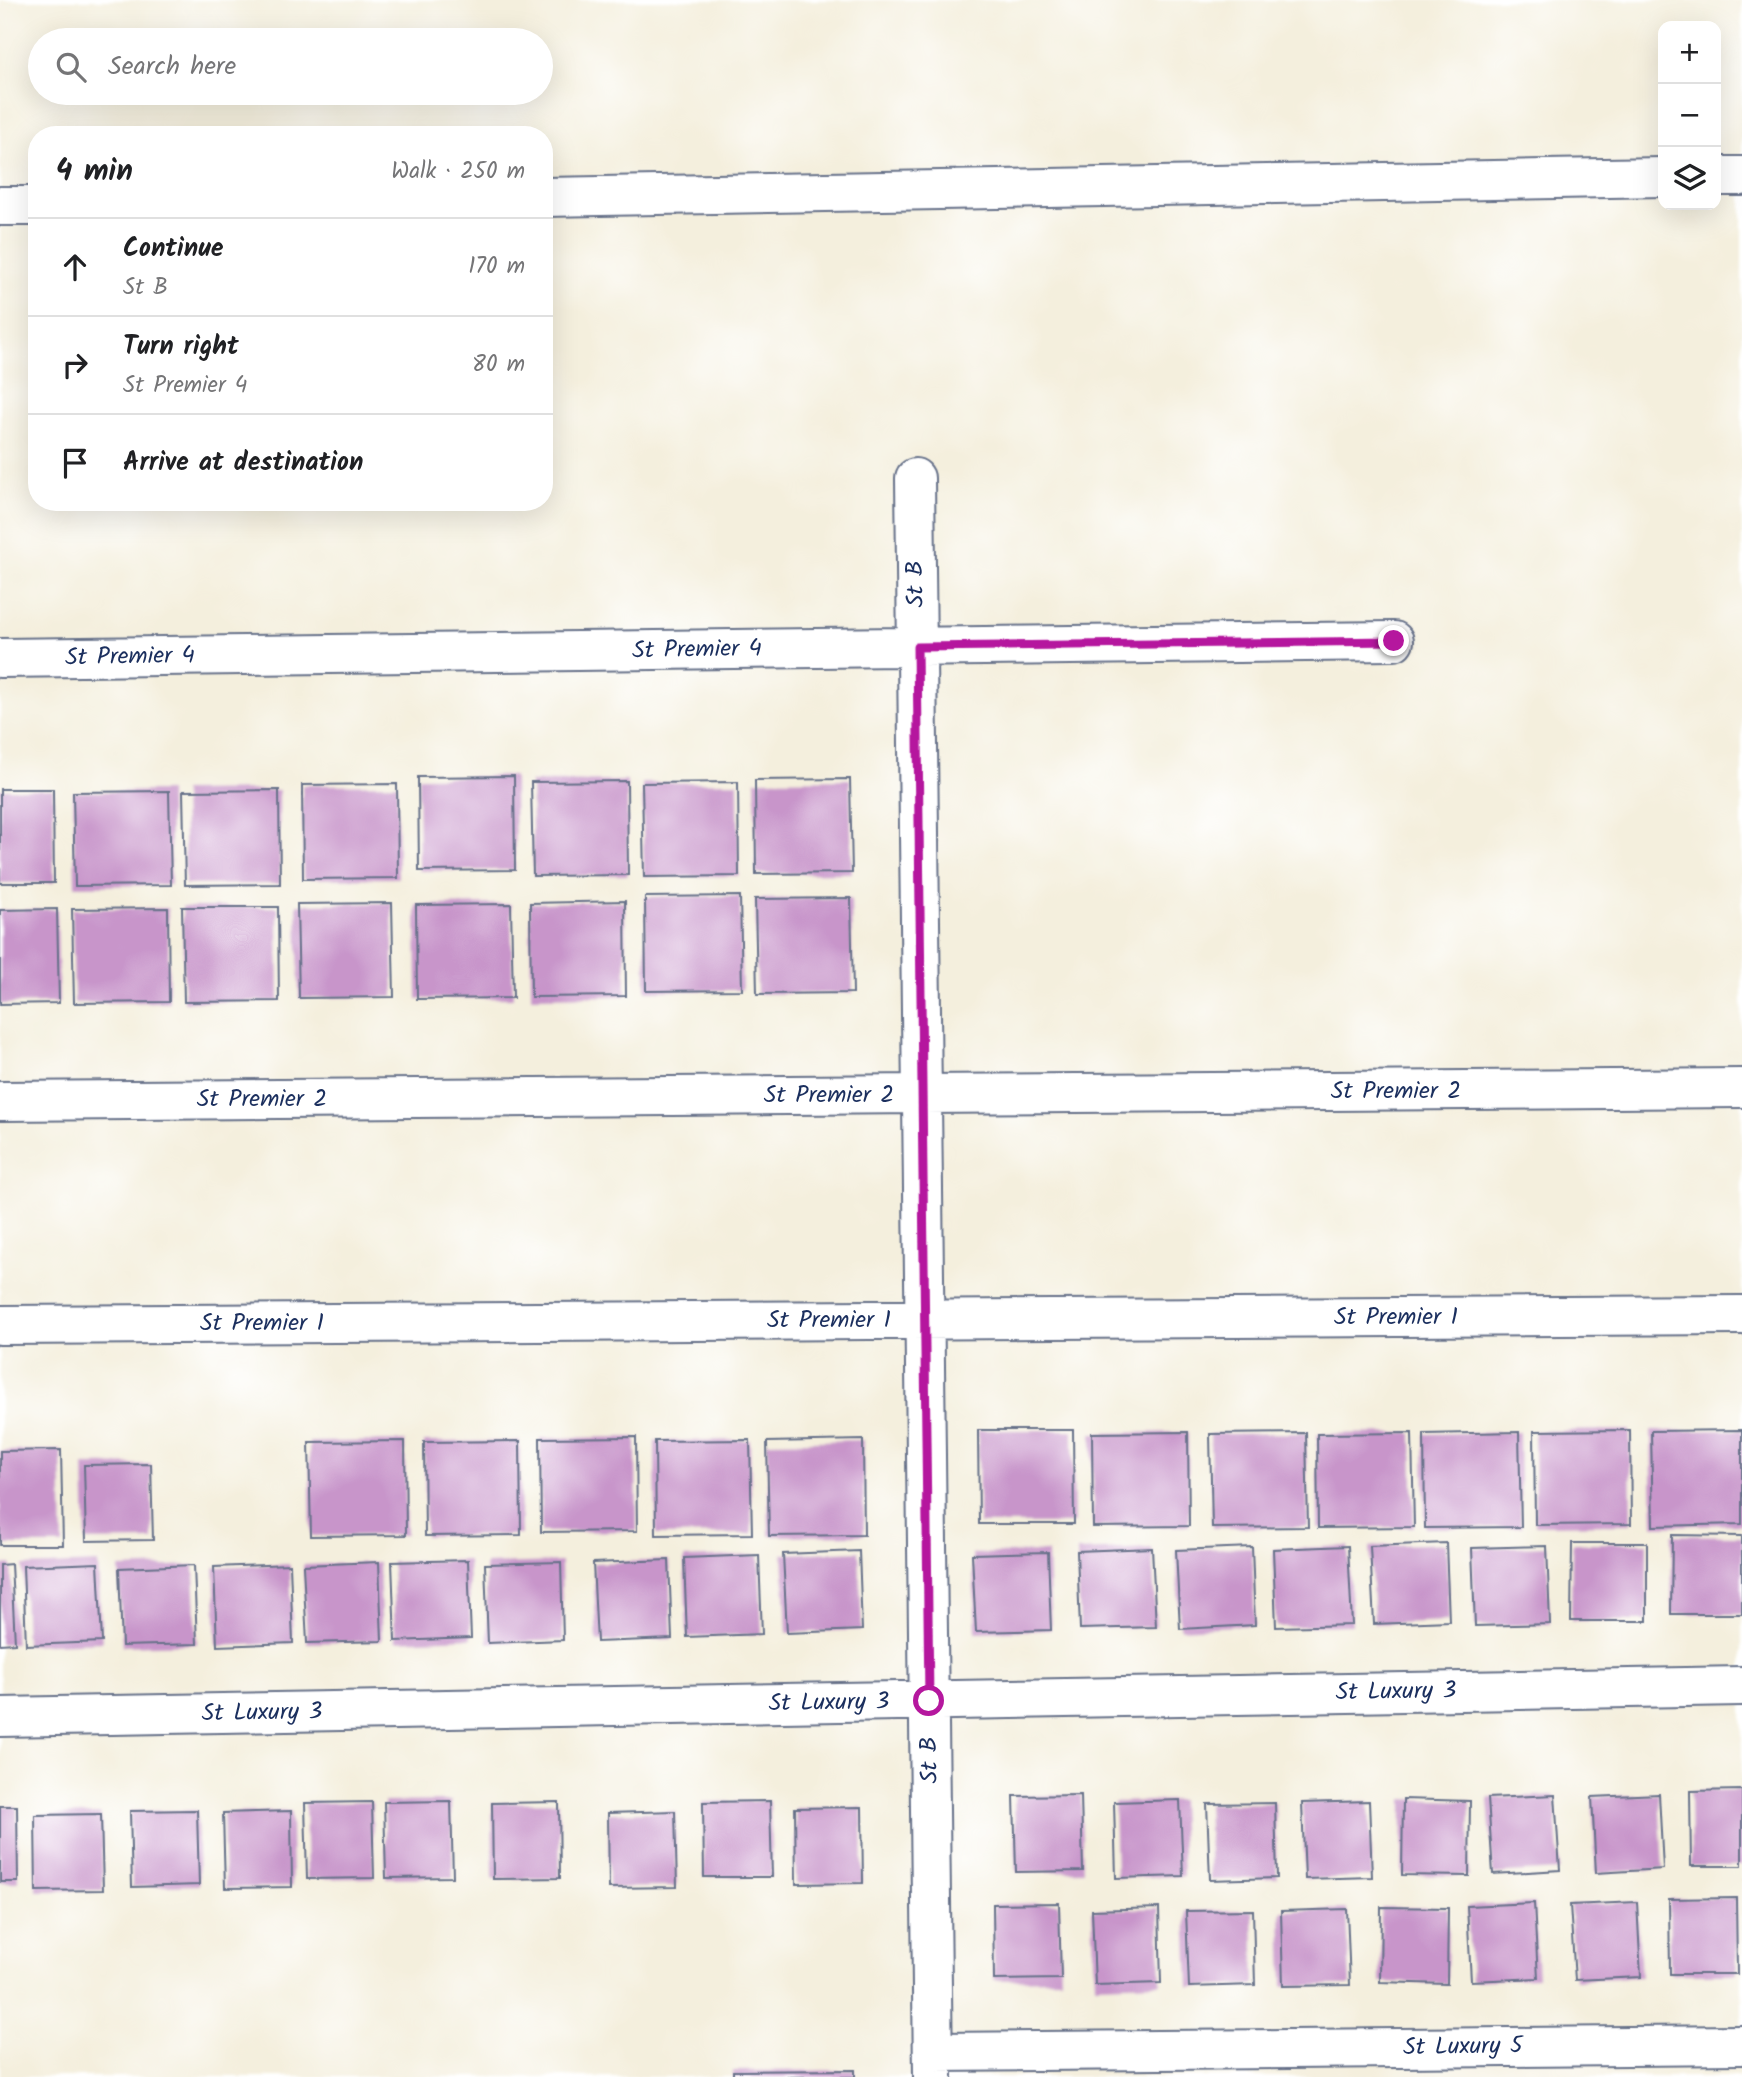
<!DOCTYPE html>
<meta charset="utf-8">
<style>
:root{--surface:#fff;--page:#f6f6f6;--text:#202124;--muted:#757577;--line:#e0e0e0}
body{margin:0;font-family:Kalam,sans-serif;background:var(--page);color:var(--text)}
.controls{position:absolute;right:21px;top:21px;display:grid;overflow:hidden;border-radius:14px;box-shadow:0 7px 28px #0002}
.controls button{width:63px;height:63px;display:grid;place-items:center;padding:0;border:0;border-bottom:2px solid var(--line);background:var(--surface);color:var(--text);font:35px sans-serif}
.stop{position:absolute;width:21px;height:21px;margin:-16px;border:5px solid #b5179e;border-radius:50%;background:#fff}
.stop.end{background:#b5179e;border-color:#fff;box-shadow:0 2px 7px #0008}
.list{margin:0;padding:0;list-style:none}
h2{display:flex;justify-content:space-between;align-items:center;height:91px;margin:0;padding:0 28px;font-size:30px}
h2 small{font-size:23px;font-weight:400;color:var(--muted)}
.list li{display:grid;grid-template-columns:46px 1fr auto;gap:21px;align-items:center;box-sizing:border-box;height:98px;padding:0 28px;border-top:2px solid var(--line)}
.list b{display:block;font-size:26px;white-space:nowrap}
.list p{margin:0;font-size:23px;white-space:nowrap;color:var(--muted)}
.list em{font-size:23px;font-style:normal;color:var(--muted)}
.icon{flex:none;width:38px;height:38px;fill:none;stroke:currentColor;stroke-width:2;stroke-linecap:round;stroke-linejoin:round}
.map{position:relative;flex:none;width:1742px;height:2077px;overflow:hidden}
.search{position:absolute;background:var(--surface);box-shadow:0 7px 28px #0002;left:28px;top:28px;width:525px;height:77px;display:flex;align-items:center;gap:18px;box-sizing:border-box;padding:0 24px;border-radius:38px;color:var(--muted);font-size:26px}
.panel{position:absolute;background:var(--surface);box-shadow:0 7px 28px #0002;left:28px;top:126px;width:525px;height:385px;border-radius:28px}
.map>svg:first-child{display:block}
</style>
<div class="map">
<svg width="1742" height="2077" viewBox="0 0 1742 2077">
<rect width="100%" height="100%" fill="#fff"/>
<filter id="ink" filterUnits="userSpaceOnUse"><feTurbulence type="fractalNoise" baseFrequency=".0143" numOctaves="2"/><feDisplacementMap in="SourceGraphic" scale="14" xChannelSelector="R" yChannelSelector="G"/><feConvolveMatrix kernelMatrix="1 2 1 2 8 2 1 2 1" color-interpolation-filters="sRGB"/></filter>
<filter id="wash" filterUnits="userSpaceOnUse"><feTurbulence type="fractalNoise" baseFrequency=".00686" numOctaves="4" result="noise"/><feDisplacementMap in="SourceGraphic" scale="28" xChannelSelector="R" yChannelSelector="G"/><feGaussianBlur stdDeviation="1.57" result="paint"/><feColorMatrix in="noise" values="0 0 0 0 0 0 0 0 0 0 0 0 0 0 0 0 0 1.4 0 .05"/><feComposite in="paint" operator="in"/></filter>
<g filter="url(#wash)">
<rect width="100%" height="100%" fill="#f4efdd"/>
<g id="blocks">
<path fill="#c895ca" d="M514,776l1,94 -96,1 -1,-94z
M850,779l2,94 -96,1 -1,-94z
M627,781l1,94 -95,1 -2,-94z
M738,782l1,94 -95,1 -2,-94z
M397,784l1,94 -95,1 -1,-94z
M0,789h53l1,94h-54z
M279,790l1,94 -95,1 -2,-94z
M169,791l2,94 -96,1 -2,-94z
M740,896l2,94 -96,1 -1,-94z
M851,898l2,95 -96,1 -2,-95z
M625,901l1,95 -95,1 -1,-94z
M392,903l2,94 -95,1 -2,-94z
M511,904l2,94 -96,1 -1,-94z
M182,907h96l1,94 -95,1z
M168,908l1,94 -95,1 -2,-94z
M57,909l2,94 -59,1v-94z
M978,1430h95l1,94h-95z
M1630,1430l1,94 -96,1 -1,-94z
M1742,1430v94l-89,2 -2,-95z
M1188,1432l1,94 -96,1 -1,-94z
M1519,1432l2,95 -96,1 -1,-94z
M1306,1433l2,94 -96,1 -2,-94z
M1412,1433l2,94 -96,1 -1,-94z
M636,1437l1,94 -96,1 -1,-94z
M750,1440l2,94 -96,1 -1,-94z
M863,1440l1,95 -95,1 -2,-94z
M405,1441l1,94 -95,1 -2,-94z
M520,1441l1,94 -96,1 -1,-94z
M61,1450l2,95h-63v-94z
M151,1464l2,76 -67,1 -2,-76z
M1672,1535l70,1v78h-71z
M1446,1543l3,78 -75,3 -4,-78z
M1572,1543h75v78h-76z
M1348,1546l4,79 -76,2 -3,-78z
M1547,1546l3,78 -75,2 -3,-78z
M1252,1547l3,78 -75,4 -4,-79z
M1152,1548l4,79 -76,2 -3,-78z
M859,1551l3,79 -75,3 -4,-79z
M1048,1552l3,78 -75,2 -4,-78z
M759,1555l3,79 -75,3 -3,-79z
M468,1560l3,78 -76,3 -3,-79z
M669,1560l3,79 -75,3 -4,-79z
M379,1562l3,79 -75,2 -4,-78z
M561,1562l2,78 -75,3 -3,-79z
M98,1563l4,79 -76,3 -3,-79z
M11,1564l4,79 -15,1v-79z
M290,1564l3,79 -76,3 -3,-79z
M194,1565l3,79 -75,2 -3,-78z
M1742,1790v76h-51l-1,-75z
M1659,1794l4,75 -67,4 -4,-76z
M1081,1795l2,76 -67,1 -2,-76z
M1555,1795l5,75 -67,4 -5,-76z
M1403,1799l67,2 -1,75 -67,-1z
M1180,1800l3,76 -67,2 -2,-76z
M451,1801l2,76 -67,1 -2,-76z
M770,1801l2,76h-68l-1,-75z
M1369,1801l3,76 -67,2 -3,-76z
M372,1802l2,76 -67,1 -2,-76z
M559,1802l1,76 -67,1 -1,-76z
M1275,1803l2,75 -67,2 -3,-76z
M0,1806h17l1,76h-18z
M862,1807l1,76 -67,1 -1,-76z
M197,1810l2,75 -67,2 -2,-76z
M291,1811l1,76 -67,1 -2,-75z
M675,1811l2,76 -68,1 -1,-75z
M101,1814l2,76 -67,1 -1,-76z
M1736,1898l1,76h-67l-1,-75z
M1637,1902l4,75 -66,3 -5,-75z
M1059,1903l2,76 -67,1 -1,-76z
M1534,1903l4,75 -67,3 -4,-75z
M1381,1907l67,1 -1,76 -67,-2z
M1159,1908l2,75 -66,2 -3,-75z
M1347,1909l3,76 -67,1 -2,-75z
M1253,1910l2,75 -66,2 -3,-76z
M855,2070v7h-122v-6z"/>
</g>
</g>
<g filter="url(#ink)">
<use href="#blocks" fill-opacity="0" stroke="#67728a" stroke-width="2"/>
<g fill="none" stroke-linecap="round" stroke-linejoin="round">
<defs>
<path id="minor" d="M1716,176h26
M544,197l1119,-20
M0,206h37
M915,478l18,1599
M0,658l1394,-17
M0,1101l1742,-13
M0,1325l1742,-10
M0,1717l1742,-31
M933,2052l809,-7"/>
</defs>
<use href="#minor" stroke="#67728a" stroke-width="42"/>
<use href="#minor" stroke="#fff" stroke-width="38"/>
</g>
</g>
<g fill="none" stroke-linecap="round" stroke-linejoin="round" filter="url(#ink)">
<path stroke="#b5179e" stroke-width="9" d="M929,1701l-12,-1054 477,-6"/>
</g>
<g text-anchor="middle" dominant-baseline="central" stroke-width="5" stroke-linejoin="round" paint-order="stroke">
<g font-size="24" fill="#1b2f5e" stroke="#fff">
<text transform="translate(916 584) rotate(-91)">St B</text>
<text transform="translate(697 650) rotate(-1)">St Premier 4</text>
<text transform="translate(130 657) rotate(-1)">St Premier 4</text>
<text x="1396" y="1091">St Premier 2</text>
<text x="829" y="1095">St Premier 2</text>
<text x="262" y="1099">St Premier 2</text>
<text x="1396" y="1317">St Premier 1</text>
<text x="829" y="1320">St Premier 1</text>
<text x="262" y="1323">St Premier 1</text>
<text transform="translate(1396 1692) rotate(-1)">St Luxury 3</text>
<text transform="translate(829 1703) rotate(-1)">St Luxury 3</text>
<text transform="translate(262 1713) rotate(-1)">St Luxury 3</text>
<text transform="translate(930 1760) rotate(-91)">St B</text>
<text transform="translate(1463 2047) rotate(-1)">St Luxury 5</text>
</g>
</g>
</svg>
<div class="controls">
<button>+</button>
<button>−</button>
<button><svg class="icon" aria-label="layers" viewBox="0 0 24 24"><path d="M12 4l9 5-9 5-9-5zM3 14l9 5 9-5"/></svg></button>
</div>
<div class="stop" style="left:929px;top:1701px"></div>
<div class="stop end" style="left:1394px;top:641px"></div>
<div class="search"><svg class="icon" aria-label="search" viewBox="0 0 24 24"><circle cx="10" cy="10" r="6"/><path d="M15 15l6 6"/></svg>Search here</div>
<section class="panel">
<h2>4 min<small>Walk · 250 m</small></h2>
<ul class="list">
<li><svg class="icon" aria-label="ahead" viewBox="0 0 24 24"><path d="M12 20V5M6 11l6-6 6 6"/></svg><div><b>Continue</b><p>St B</p></div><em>170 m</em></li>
<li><svg class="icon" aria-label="right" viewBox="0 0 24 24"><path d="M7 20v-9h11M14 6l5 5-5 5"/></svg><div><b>Turn right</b><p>St Premier 4</p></div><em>80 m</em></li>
<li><svg class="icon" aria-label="arrive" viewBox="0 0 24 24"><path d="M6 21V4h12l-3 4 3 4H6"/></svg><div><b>Arrive at destination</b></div></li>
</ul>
</section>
</div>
